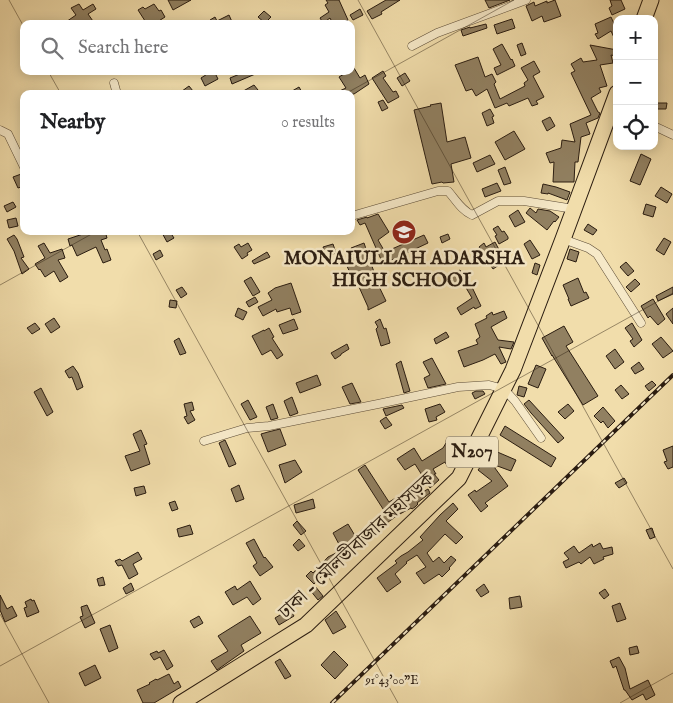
<!DOCTYPE html>
<meta charset="utf-8">
<style>
:root{--surface:#fff;--page:#f2f2f2;--text:#202124;--muted:#757577;--line:#e0e0e0}
body{margin:0;font-family:"IM FELL English","Noto Serif Bengali",serif;background:var(--page);color:var(--text)}
.controls{position:absolute;right:15px;top:15px;display:grid;overflow:hidden;border-radius:10px;box-shadow:0 2px 12px #0003}
.controls button{width:45px;height:45px;display:grid;place-items:center;padding:0;border:0;border-bottom:1px solid var(--line);background:var(--surface);color:var(--text);font:25px sans-serif}
.list{margin:0;padding:0;list-style:none}
h2{display:flex;justify-content:space-between;align-items:center;height:65px;margin:0;padding:0 20px;font-size:21px}
h2 small{font-size:16px;font-weight:400;color:var(--muted)}
.icon{flex:none;width:28px;height:28px;fill:none;stroke:currentColor;stroke-width:2;stroke-linecap:round;stroke-linejoin:round}
.map{position:relative;flex:none;width:673px;height:703px;overflow:hidden}
.search{position:absolute;background:var(--surface);box-shadow:0 2px 12px #0003;left:20px;top:20px;width:335px;height:55px;display:flex;align-items:center;gap:12px;box-sizing:border-box;padding:0 18px;border-radius:10px;color:var(--muted);font-size:19px}
.panel{position:absolute;background:var(--surface);box-shadow:0 2px 12px #0003;left:20px;top:90px;width:335px;height:145px;border-radius:10px}
.map>svg:first-child{display:block}
</style>
<div class="map">
<svg width="673" height="703" viewBox="0 0 673 703">
<rect width="100%" height="100%" fill="#f1ddab"/>
<filter id="stains"><feTurbulence type="fractalNoise" baseFrequency=".004" numOctaves="4"/><feColorMatrix values="0 0 0 0 .2 0 0 0 0 .09 0 0 0 0 .02 0 0 0 .5 -.17"/></filter>
<radialGradient id="worn" r=".72"><stop offset=".6" stop-color="#630" stop-opacity="0"/><stop offset="1" stop-color="#630" stop-opacity=".3"/></radialGradient>
<path fill="#918061" stroke="#2a1c10" d="M168,0h23l-18,10z
M326,0h13l9,20 -8,4h-7l-3,-6 -7,5 -3,-5 9,-6 -4,-7 3,-2z
M386,0h14l-19,12 1,2 -10,5 -5,-8z
M485,0h25l-21,8z
M555,0l6,16 -17,6 -2,-6 -10,5 -6,-15 8,-4 1,4 12,-5v2z
M610,0h11l4,9 -13,6 -3,-7 3,-2z
M79,4l4,6 10,-6 3,5 -8,5 7,10h-32l13,-9 -5,-7z
M154,4l5,7 2,-1 4,7 -11,7h-7l-9,-14 5,-3 2,2z
M360,9l3,6 -10,5 -3,-5z
M264,11l7,6 -6,6 -7,-6z
M229,15l4,9h-22l1,-1 -2,-3 5,-3 2,4z
M611,17l6,13v14l-6,-13 -13,8 -3,-5 3,-1 -3,-9z
M512,19l3,9 -18,6 -3,-9z
M486,24l1,4 -24,8 -2,-6 9,-3v1z
M522,43l4,11 -5,2 -4,-11z
M502,44l9,16 1,-1 3,7 -18,9 -3,-7 7,-3 -8,-16z
M590,45l27,5 -1,6 -5,-1 2,8 -13,2 7,21 -8,2 2,4 -10,6 7,14 2,1 -2,5 -12,5 4,11 -9,3 -3,25h-3l-1,20h-21l1,-20 -4,1 -4,-10 15,-5 1,-8 13,2 -5,-18 21,-9 -20,-42 4,-2 -4,-7 10,-6 2,4 14,-2z
M478,57l7,20 7,-3 4,8 -2,2 6,15 25,-13 -1,-3 4,-3 -7,-12 13,-7 6,11 -7,4 11,21 -8,4 2,3 -6,2 -4,-8 -19,8 -2,-3 -12,5 -8,-19 -11,7 -4,-7 -6,2 -11,-26z
M354,68l6,10 5,-3 4,9 -15,10h-21l13,-6 -7,-11 10,-6h2v-1z
M212,71h2l4,8 -13,7 -4,-8z
M247,71l13,1 -28,12 -2,-6z
M383,71l3,5 -3,2 10,14 3,-1 3,6 -11,6 -16,-25z
M405,73l5,8 -8,5 -5,-8z
M254,85l4,5 -6,4h-14z
M189,86l4,5 -3,3h-12z
M299,87l4,7h-16z
M383,100l5,8 -6,3 -4,-9z
M441,103l6,39 18,-5 6,21 -20,6 3,18 -11,1 -1,-1 -10,2 -18,-74 17,-4 -1,-1z
M655,103h12l-1,6h-11z
M490,109l4,7 -2,1 2,6 -7,3 -5,-13z
M550,117l5,9 -8,5 -5,-10z
M514,131l11,18 -20,11 -10,-18z
M641,154l10,5 -11,26 -10,-4z
M490,155l5,9 -18,8 -4,-9z
M505,167l6,16 -7,2 -6,-15z
M24,173v13l-6,2 -5,-11z
M497,183l4,8 -16,6 -3,-8z
M543,184l13,3 14,5 -3,8 -19,-7v1l-7,-1z
M661,187l11,7 -5,9 -12,-7z
M13,202l3,5 -9,5 -3,-6z
M646,204l10,3 -3,10 -10,-3z
M530,208l6,5 2,-4 12,2 9,6 -4,5 -1,-1 -7,9 -21,-17z
M518,210l7,12 -10,5 -6,-11z
M378,214l11,18 -11,8 7,12 39,-17 4,8 -45,21 -18,-41 -5,2 -3,-5 10,-3v1z
M16,218l2,8 -9,2 -2,-8z
M588,224l9,6 -4,5 -9,-5z
M498,226l4,6 2,-1 4,6v2l-9,5 -4,-8 2,-1 -4,-6z
M85,231h20l2,7 -6,2 4,10 2,-1 4,11 -8,3 -7,-16 -19,9 -5,-11 -2,1 -2,-7 18,-6z
M161,231h17l-6,4 2,3 -7,4z
M448,234l2,5 -8,4 -2,-6z
M14,235l3,4 7,18 -3,1 8,11 -7,5 -8,-23 -7,-12z
M664,238l7,4 -7,13 -8,-5z
M530,240l10,15 -8,4 -8,-15z
M495,242l10,19 -12,8 -14,-22 5,-4 2,4z
M44,243l6,10 12,-4 3,9 -7,2 10,17 -8,5 -6,-11 -9,6 -5,-8 -1,1 -4,-6 10,-6 -7,-12z
M248,243l4,7 -5,3 1,2 -6,4 -8,-12 5,-3 2,3z
M364,243l10,29h-2l14,29 -18,9v-3l-13,-29 -2,1 -8,-17 10,-5 -4,-9z
M333,244l3,9 -10,4 -3,-10z
M570,249l9,3 -3,10 -9,-3z
M160,250l3,6 -7,4 -3,-6z
M267,252l3,5 -16,7 -2,-3z
M626,262l8,9 -6,5 -8,-9z
M535,263l5,2 -3,10 -5,-2z
M460,270l6,12 -12,6 -6,-11z
M251,277l9,15 -7,4 -9,-15z
M578,278l6,15 2,-1 3,6 -18,8 -3,-7h1l-6,-14z
M635,279l5,5 -9,8 -5,-5z
M291,283l10,29 -9,3 -2,-7 -13,4 -1,-3 -13,7 -5,-9 14,-7 -4,-7 7,-5z
M470,283l11,23 -6,3 -1,-2 -13,8 -4,-7 15,-10 -7,-12z
M182,287l5,7 -6,4 -5,-8z
M673,287v7l-15,7 -2,-5z
M255,297l3,5 -9,5 -3,-5z
M653,299l12,20 -7,6 -8,-9 -2,2 -7,-12z
M170,300l7,1 -1,7 -7,-1z
M238,308l9,4 -4,8 -8,-4z
M673,308v16l-7,-10z
M504,311l3,7 -16,9 7,13 16,2 -3,7 -12,-2 7,15 -5,2 -6,-10 -12,6 -19,7 -6,-16 20,-7 -2,-4 4,-3 -5,-13 12,-6 -1,-2 6,-4 1,3z
M54,318l6,9 -9,6 -6,-9z
M294,319l4,10 -15,5 -4,-9z
M380,319l4,10 2,-1 4,15 -9,3 -5,-17 2,-2 -3,-5z
M35,323l5,6 -8,5 -5,-6z
M632,323l10,17 -8,7 -4,-6 3,-2 -8,-11z
M564,326l9,16 -7,4 32,50 -15,9 -31,-50v1l-10,-18z
M269,328l5,9 -2,1 11,17 -6,4 -6,-9 -9,5 -10,-19 12,-6v1z
M446,332l3,5 -13,7 -2,-5z
M661,337l12,14 -10,7 -11,-14z
M179,338l7,15 -6,2 -6,-14z
M347,344l2,5 -8,5v1l-6,4 -4,-6z
M615,349l9,13 -9,7 -9,-13z
M432,358l14,26 -18,4 -4,-10 6,-3 -7,-13z
M401,361l9,30 -6,2 -8,-29z
M639,362l5,7 -9,5 -4,-6z
M536,365l10,4 -8,19 -10,-4z
M73,366l5,7 5,14 -6,3 -5,-13 -3,1 -4,-7z
M317,375l4,10 -21,8 -4,-10z
M652,381l4,4 -7,6 -4,-5z
M352,383l9,19 -11,2 -8,-17z
M621,385l8,9 -7,5 -7,-9z
M519,386l8,2 -3,9 -7,-2z
M41,388l12,24 -6,4 -13,-24z
M476,391h7l2,3 -10,5 -3,-6z
M292,397l6,16 -8,3 -6,-15z
M248,400l9,17 -7,3 -9,-16z
M529,400l35,38 -6,5 -27,-30 -7,-9z
M192,402l2,8 -4,1 5,9 -7,4 -4,-7 3,-1 -3,-12z
M273,404l5,14 -7,2 -5,-13z
M440,404l5,8 -9,5 1,3 -8,2 -4,-13z
M568,404l6,7 -9,8 -7,-7z
M402,405l2,3 -18,8 -3,-7z
M603,407l12,14 -7,7 -5,-7 -2,2 -7,-7z
M386,417l6,8 -7,4 -5,-8z
M505,426l51,32 -5,9 -51,-32z
M280,429l6,16 -18,7 -7,-18 7,-2z
M141,430l6,14 -3,1 6,19 -19,7 -6,-15 15,-5 -7,-17z
M225,440l11,24 -7,3 -10,-24z
M446,443l16,7 -4,8 -2,-1 -10,7 -1,-2 -12,7 3,5h-2l5,6 -9,8 -15,-24 -10,6 -8,-11 17,-11 8,13 21,-13z
M673,446v21l-5,2 -4,-7 3,-1 -4,-11z
M488,448l28,12 -5,11 -19,-7 16,22 -23,17 3,3 -7,6 -13,-17 7,-5 1,2 16,-11 -14,-11 3,-4z
M295,460l7,12 -17,11 -6,-18z
M365,465l24,37 10,-6 2,3 10,-6 3,4 14,-8 2,4 -13,10 1,1 -3,3 -3,2 -1,-1 -13,7 -14,10 2,1 -20,14 -6,-9 25,-19 -27,-42z
M624,478l3,5 -8,5 -4,-5z
M239,485l5,14 -8,3 -5,-13z
M144,486l2,7 -10,3 -2,-8z
M313,499l2,9 -19,5 -2,-8z
M175,501l3,8 -6,2 -3,-8z
M453,503l5,6 -12,12 17,16 -7,7 -11,-10 -18,19 6,9 6,-5 5,6 7,-7 5,4 -7,8 1,1 -8,8 -3,-3 -15,10 -8,-11 10,-6 -9,-12 -11,7 1,1 -12,11 6,8 -14,10 -10,-14 20,-15 -2,-2 6,-5 7,-4 15,-12 -3,-3 20,-22z
M297,521l9,10 -5,4 -8,-10z
M348,524l9,15 -16,9 -8,-15z
M190,525l3,9 -14,3 -2,-8z
M652,528l3,9 -5,2 -4,-9z
M254,539l10,19 1,-1 8,10 -13,9 -7,-10 4,-3 -11,-20z
M299,539l6,7 -7,5 -5,-6z
M600,543l3,6 9,-2 1,7 -10,3 1,2 -10,5 -4,-7 -9,7 -2,-2 -13,6 -3,-6 6,-3 -5,-6 10,-7 5,7 13,-9 1,3z
M342,550l3,7 -5,2 -11,15 -3,-2 -12,12 -8,-8 5,-5 2,2 15,-16z
M138,552l4,7 -9,5 5,10 -9,5 -7,-14 -4,1 -3,-5 5,-2 2,2z
M103,577l2,8 -6,1 -2,-7z
M250,581l11,18 -8,6 -6,-8 -14,8 -8,-13 10,-6 2,4z
M131,583l3,7 -8,4 -3,-6z
M484,584l5,8 -8,5 -5,-7z
M315,586l8,10 -5,4 -8,-10z
M605,589l4,6 -5,4 -5,-6z
M0,595l7,14 5,-3 5,10 -12,6 -5,-12z
M520,596l2,11 -12,2 -1,-11z
M31,599l1,2 2,-1 5,12 -12,5 -3,-9 3,-1 -2,-5z
M620,603l6,16 -9,3 -5,-16z
M87,605l8,18 -10,5 -5,-11 3,-1 -2,-9z
M290,609l4,7 -15,9 -4,-7z
M336,611l10,16 -13,7 -8,-14z
M199,616l4,7 -9,5 -4,-7z
M250,616l11,17 -20,12 3,6 -27,19 -6,-9 17,-10 -10,-15z
M110,625l8,23 -9,4 -9,-23z
M637,646l2,7 -9,2 -1,-7z
M164,650l9,16 -6,4 -7,-13 -6,3 -4,-6 7,-3 1,2z
M334,651l14,14 -13,14 -14,-14z
M619,657l6,11 5,21 18,-9 7,15 -9,5 -3,-6 -11,6 -7,-10h-1l-8,-24 -3,2 -3,-7z
M280,659l11,17 -6,3 -10,-17z
M95,665l6,13 -16,8 -6,-13z
M169,674l5,10 4,-3 3,6 -27,16h-11l-6,-13 13,-6 -1,-1 7,-4 1,1z"/>
<g fill="none" stroke-linecap="round" stroke-linejoin="round">
<defs>
<path id="street" d="M412,46l25,-13 89,-33
M114,83l3,11
M654,126l19,9
M0,130l8,4 16,33
M351,215h4l83,-24h10c8,9 13,19 24,24l26,-14h26l50,8
M563,239l25,9 9,6 44,69
M204,441l43,-13 22,-2 109,-22 80,-17 31,-2 15,4 11,12 26,37"/>
<path id="highway" d="M644,19l7,-19
M181,703l125,-78 153,-147 54,-108 50,-131 54,-146"/>
</defs>
<use href="#street" stroke="#5c4c37" stroke-width="9"/>
<use href="#highway" stroke="#2a1c10" stroke-width="17"/>
<use href="#street" stroke="#f6e9c8" stroke-width="8"/>
<use href="#highway" stroke="#f1ddab" stroke-width="15"/>
<defs>
<path id="rail" d="M332,703l341,-328"/>
</defs>
<use href="#rail" stroke="#2a1c10" stroke-width="4"/>
<use href="#rail" stroke="#f6e9c8" stroke-width="2" stroke-dasharray="5.5" stroke-linecap="butt"/>
</g>
<path fill="none" stroke="#2a1c10" stroke-width="1" stroke-opacity="0.45" d="M9,0l15,27M358,0l315,569M48,71l13,23M345,94l169,-94M137,231l261,472M0,285l97,-54M0,614l49,89M0,666l673,-373M620,703l53,-30"/>
<defs>
<symbol id="school-disc" viewBox="-11 -11 22 22"><circle r="9.5" fill="#8f2418" stroke="#f6e9c8"/><path d="M0-5L7-2L0 1L-7-2ZM-4 1L0 2.5L4 1V4Q0 6-4 4Z" fill="#fff"/></symbol>
</defs>
<g fill-rule="evenodd">
<use href="#school-disc" x="390" y="218" width="28" height="28"/>
</g>
<g text-anchor="middle" dominant-baseline="central" stroke-width="5" stroke-linejoin="round" paint-order="stroke">
<rect fill="#f6e9c8" stroke="#675a47" stroke-width="1" x="446" y="436.5" width="52" height="31" rx="4"/>
<g font-size="18" font-weight="bold" fill="#2a1c10">
<text x="472" y="452">N207</text>
</g>
<g font-size="19" font-weight="bold" fill="#2a1c10" stroke="#f6e9c8">
<text x="404" y="259">MONAIULLAH ADARSHA<tspan x="404" dy="22">HIGH SCHOOL</tspan></text>
</g>
<g font-size="19" fill="#2a1c10" stroke="#f6e9c8">
<text transform="translate(357 546) rotate(-43)">ঢাকা - মৌলভীবাজার মহাসড়ক</text>
</g>
</g>
<g font-size="12" text-anchor="middle" fill="#2a1c10" stroke="#f6e9c8" stroke-width="5" stroke-linejoin="round" paint-order="stroke">
<text x="392" y="684">91°43'00"E</text>
</g>
<rect width="100%" height="100%" filter="url(#stains)"/>
<rect width="100%" height="100%" fill="url(#worn)"/>
</svg>
<div class="controls">
<button>+</button>
<button>−</button>
<button><svg class="icon" aria-label="locate" viewBox="0 0 24 24"><circle cx="12" cy="12" r="6"/><path d="M12 2v4M12 18v4M2 12h4M18 12h4"/></svg></button>
</div>
<div class="search"><svg class="icon" aria-label="search" viewBox="0 0 24 24"><circle cx="10" cy="10" r="6"/><path d="M15 15l6 6"/></svg>Search here</div>
<section class="panel">
<h2>Nearby<small>0 results</small></h2>
<ul class="list">
</ul>
</section>
</div>
